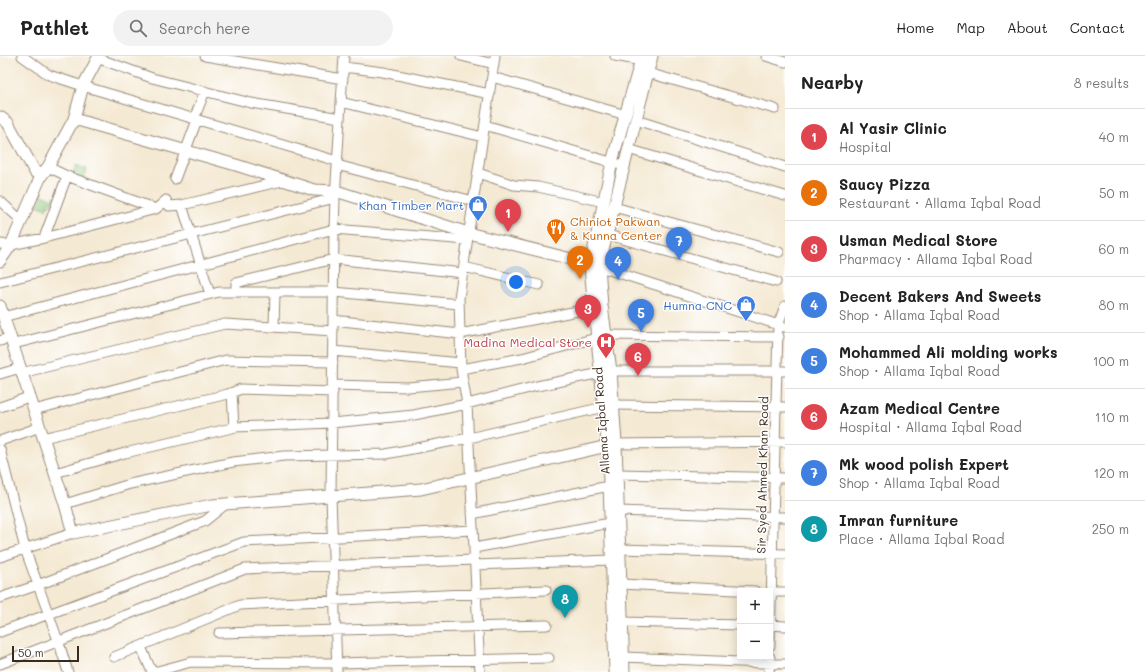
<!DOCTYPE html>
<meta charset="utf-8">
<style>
:root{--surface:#fff;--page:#f2f2f2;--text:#222;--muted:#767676;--line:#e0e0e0;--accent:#d1495b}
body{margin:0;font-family:Mali,sans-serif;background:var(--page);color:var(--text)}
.controls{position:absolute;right:12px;bottom:12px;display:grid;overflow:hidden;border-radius:0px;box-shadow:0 2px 10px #0003}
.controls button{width:36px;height:36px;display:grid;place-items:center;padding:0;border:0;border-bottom:1px solid var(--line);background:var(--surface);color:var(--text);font:20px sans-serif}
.scale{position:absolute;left:12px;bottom:10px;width:67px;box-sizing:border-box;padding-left:4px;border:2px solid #3b2a1e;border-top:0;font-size:11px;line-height:14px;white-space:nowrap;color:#3b2a1e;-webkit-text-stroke:3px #fff;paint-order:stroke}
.you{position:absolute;left:516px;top:226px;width:14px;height:14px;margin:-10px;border:3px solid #fff;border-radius:50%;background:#1a73e8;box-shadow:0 0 0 6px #1a73e833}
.badge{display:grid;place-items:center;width:26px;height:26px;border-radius:50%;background:var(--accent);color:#fff;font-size:13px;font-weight:700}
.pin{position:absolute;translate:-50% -33px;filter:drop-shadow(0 1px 2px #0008)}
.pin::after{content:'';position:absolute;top:21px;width:14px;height:12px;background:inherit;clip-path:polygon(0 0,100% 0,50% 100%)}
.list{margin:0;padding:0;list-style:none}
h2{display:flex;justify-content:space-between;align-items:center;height:52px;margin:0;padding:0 16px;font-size:17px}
h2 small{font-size:13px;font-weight:400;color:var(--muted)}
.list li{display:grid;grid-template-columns:26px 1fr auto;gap:12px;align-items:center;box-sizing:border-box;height:56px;padding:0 16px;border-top:1px solid var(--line)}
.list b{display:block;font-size:15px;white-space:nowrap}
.list p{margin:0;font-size:13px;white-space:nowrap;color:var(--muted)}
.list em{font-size:13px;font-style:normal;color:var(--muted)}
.icon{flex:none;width:22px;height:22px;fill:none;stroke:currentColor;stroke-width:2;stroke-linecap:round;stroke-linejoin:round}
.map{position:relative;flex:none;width:785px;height:616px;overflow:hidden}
header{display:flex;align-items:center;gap:24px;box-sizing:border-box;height:56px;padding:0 20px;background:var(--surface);border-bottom:1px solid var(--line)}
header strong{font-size:19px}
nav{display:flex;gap:22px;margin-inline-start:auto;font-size:14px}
.search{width:280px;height:36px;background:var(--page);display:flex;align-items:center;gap:10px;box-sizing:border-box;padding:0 14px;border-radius:22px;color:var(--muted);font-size:15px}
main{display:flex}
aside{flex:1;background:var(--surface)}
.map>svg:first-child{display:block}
</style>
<header>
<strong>Pathlet</strong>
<div class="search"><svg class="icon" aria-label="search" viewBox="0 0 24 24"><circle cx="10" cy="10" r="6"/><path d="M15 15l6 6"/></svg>Search here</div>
<nav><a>Home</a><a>Map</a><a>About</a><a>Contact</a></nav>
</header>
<main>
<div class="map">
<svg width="785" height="616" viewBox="0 0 785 616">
<rect width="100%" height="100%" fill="#fff"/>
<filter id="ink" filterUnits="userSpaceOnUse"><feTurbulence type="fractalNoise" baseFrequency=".025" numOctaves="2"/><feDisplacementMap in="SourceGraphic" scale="8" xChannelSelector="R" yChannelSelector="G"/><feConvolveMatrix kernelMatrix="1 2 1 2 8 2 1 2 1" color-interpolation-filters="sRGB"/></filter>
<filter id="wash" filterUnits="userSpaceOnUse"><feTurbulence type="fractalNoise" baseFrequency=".012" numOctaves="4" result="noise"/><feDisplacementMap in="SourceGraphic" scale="16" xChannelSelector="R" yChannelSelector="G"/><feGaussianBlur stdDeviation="0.9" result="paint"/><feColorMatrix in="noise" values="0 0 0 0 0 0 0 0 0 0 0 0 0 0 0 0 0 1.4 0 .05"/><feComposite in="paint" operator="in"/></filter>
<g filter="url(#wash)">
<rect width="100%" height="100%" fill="#f4e9d3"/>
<path fill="#90cb80" stroke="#667a4f" d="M76,109l11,4 -3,12 -12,-4z
M42,139l11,4 1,-3h2l-2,6 -3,2 -3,-3 -1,3 3,1 -3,1 -1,3 -9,-4z"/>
</g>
<g filter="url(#ink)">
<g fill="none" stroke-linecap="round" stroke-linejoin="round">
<defs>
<path id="minor" d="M22,0l27,19 34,11 254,75
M205,0l138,23
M461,0l33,8
M615,0l32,6
M766,0l19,6
M97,2l55,20 99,25 89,15
M344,11l39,5 107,22
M648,17l127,36
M492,21l134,38
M341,46l142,35
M194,63l11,-28
M636,64l149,47
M485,69l139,41
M628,93l157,47
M337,109l136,36
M48,111l19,9 89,33
M478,117l36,12 24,2 66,15
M175,123l22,-59
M0,145l21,19
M182,149l28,89
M614,151l165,45
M608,179l168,47
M44,182l23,-62
M0,188l11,1 33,-7 112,-29 10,-9 3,6 13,-1 100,-24
M594,209l191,62
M464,211l75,18
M0,226l335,-84
M236,236v-9l98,-24 129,14
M3,261l331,-88 133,11
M333,264l127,14 133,-26
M274,271l1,-35
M607,279l172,2
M0,285l11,-4
M14,288l205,-52h115l125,12
M333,295l128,12
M461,313l61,-11 74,-20
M611,315h174
M21,317l204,-49 108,7
M0,318l20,-6
M333,329l75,2 55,-5
M232,337l2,34 98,-4 82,-8 53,-11 70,-18 64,-13
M613,349l172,2
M0,351l29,-10
M34,354l192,-50 107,2
M43,382l185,-44 13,-5 92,3
M0,385l40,-14
M616,388l169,-2
M0,393l25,100 34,94 9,29
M55,417l70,-20 111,-26
M618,418l167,4
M65,448l65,-20 103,-22 51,-6 102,-2 83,-16 135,-31
M619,455l166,6
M472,458l137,-28
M474,492l136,-25
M620,493l165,5
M0,501l73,-24
M475,509l137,-5
M621,528l134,7
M770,536h15
M0,542l38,-13 167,-64 21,-17
M622,566l118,3
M770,569l15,1
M0,576l244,-90 229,-12
M219,577l328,-8
M770,590l8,-321 7,-19
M141,591l11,25
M114,601l126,-52 306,-15
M624,601l161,7
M0,608l245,-95 229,-9
M154,616l37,-10 146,1 212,-5
M337,616l-6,-176 3,-267 1,-31 9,-142
M480,616l-13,-268 -6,-35 -2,-71 36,-242
M769,616l1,-15"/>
<path id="tertiary" d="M0,61l8,6 27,49 6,4
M74,63l9,-33 16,-30
M0,205l11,-16 30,-69 7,-9 26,-48 162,46 78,25 22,1 132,42 123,31
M0,250l65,198 8,29 139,-28 209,-16 195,-45
M615,616l-7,-221 -18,-184 22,-105 30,-106
M624,616l-8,-228 -5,-73 -9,-65 -3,-40 53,-210"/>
</defs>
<use href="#minor" stroke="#988a78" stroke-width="11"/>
<use href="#tertiary" stroke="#988a78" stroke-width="13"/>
<use href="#minor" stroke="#fff" stroke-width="9"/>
<use href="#tertiary" stroke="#fff" stroke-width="11"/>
</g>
</g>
<defs>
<symbol id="shop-pin" viewBox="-11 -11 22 30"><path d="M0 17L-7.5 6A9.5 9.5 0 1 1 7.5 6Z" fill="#3f7fe0" stroke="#fff"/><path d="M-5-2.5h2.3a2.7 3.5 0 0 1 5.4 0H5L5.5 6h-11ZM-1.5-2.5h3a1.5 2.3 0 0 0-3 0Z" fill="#fff"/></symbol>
<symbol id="restaurant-pin" viewBox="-11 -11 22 30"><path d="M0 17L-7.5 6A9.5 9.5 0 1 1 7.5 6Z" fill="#e8710a" stroke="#fff"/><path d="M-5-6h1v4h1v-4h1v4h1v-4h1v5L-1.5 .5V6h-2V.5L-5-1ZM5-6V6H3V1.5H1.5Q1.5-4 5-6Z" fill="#fff"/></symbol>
<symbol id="hospital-pin" viewBox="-11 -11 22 30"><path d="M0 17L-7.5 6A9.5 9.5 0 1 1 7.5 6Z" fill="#e0444e" stroke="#fff"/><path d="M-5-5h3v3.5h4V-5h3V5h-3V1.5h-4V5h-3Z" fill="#fff"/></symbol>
</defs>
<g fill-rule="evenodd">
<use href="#shop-pin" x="467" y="138" width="22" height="30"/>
<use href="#restaurant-pin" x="545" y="161" width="22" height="30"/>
<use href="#shop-pin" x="735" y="238" width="22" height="30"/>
<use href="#hospital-pin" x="595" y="275" width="22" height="30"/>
</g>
<g text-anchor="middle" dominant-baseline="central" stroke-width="3" stroke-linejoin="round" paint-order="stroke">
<g font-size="12" fill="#366cbe" stroke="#fff" text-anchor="end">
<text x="464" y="149">Khan Timber Mart</text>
<text x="732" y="249">Humna CNC</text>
</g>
<g font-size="12" fill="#c56008" stroke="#fff" text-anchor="start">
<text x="570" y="165">Chiniot Pakwan<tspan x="570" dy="14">&amp; Kunna Center</tspan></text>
</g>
<g font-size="12" fill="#be3a42" stroke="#fff" text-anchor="end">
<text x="592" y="286">Madina Medical Store</text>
</g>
<g font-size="12" fill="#3b2a1e" stroke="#fff">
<text transform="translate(601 365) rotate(-94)">Allama Iqbal Road</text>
<text transform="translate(762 419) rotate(-89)">Sir Syed Ahmed Khan Road</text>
</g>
</g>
</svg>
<div class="controls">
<button>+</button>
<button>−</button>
</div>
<div class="scale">50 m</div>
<div class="you"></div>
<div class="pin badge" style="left:508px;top:176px;background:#e0444e">1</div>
<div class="pin badge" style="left:580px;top:223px;background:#e8710a">2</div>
<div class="pin badge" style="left:588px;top:272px;background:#e0444e">3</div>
<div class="pin badge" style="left:618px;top:224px;background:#3f7fe0">4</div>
<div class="pin badge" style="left:641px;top:276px;background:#3f7fe0">5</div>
<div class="pin badge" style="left:638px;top:320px;background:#e0444e">6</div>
<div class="pin badge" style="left:679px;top:204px;background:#3f7fe0">7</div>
<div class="pin badge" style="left:565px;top:562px;background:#0f9aa8">8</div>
</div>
<aside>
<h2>Nearby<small>8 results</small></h2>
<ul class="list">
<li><span class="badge" style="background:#e0444e">1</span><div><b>Al Yasir Clinic</b><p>Hospital</p></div><em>40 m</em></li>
<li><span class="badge" style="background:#e8710a">2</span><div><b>Saucy Pizza</b><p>Restaurant · Allama Iqbal Road</p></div><em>50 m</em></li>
<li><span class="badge" style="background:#e0444e">3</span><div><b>Usman Medical Store</b><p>Pharmacy · Allama Iqbal Road</p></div><em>60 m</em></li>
<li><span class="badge" style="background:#3f7fe0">4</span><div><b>Decent Bakers And Sweets</b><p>Shop · Allama Iqbal Road</p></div><em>80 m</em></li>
<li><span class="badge" style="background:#3f7fe0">5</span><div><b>Mohammed Ali molding works</b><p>Shop · Allama Iqbal Road</p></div><em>100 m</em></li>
<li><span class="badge" style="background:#e0444e">6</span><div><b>Azam Medical Centre</b><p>Hospital · Allama Iqbal Road</p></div><em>110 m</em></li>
<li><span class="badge" style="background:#3f7fe0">7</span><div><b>Mk wood polish Expert</b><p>Shop · Allama Iqbal Road</p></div><em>120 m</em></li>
<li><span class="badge" style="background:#0f9aa8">8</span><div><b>Imran furniture</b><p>Place · Allama Iqbal Road</p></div><em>250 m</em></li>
</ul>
</aside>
</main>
